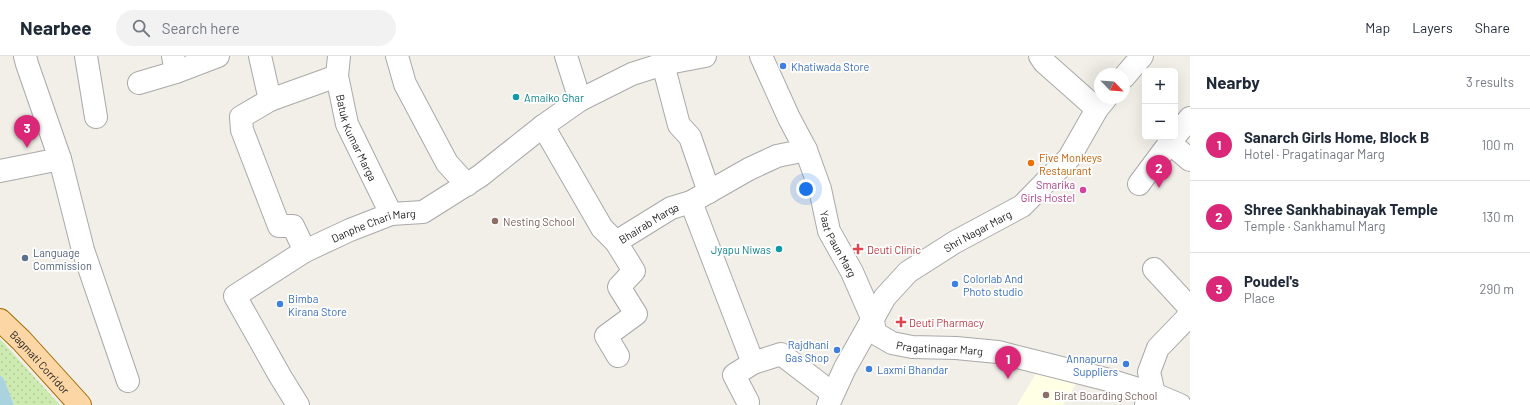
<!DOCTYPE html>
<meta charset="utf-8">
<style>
:root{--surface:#fff;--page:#f2f2f3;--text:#1f2937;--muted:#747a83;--line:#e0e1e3;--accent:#db2777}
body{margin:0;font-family:Barlow,sans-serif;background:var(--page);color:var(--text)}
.controls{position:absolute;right:12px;top:12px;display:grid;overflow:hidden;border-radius:6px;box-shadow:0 4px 16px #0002}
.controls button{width:36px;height:36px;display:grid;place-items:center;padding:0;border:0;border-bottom:1px solid var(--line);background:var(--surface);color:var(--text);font:20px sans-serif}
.compass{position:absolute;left:1094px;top:12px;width:36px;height:36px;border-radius:50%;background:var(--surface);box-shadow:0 4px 16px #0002;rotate:115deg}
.you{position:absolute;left:806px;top:133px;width:14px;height:14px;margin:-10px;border:3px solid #fff;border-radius:50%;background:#1a73e8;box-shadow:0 0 0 6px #1a73e833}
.badge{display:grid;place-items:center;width:26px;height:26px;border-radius:50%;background:var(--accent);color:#fff;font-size:13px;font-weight:700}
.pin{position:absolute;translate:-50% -33px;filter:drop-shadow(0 1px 2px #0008)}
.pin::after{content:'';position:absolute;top:21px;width:14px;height:12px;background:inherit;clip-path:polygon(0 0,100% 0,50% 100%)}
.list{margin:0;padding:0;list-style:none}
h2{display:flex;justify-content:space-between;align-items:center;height:52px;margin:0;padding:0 16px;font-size:17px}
h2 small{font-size:13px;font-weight:400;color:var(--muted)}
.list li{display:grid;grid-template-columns:26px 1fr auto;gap:12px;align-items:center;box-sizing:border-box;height:72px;padding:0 16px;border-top:1px solid var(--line)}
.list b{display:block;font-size:15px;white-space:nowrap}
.list p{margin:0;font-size:13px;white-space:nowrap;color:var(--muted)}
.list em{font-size:13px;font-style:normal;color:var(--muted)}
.icon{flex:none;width:22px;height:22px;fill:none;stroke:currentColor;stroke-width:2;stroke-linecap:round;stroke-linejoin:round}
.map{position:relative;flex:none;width:1190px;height:349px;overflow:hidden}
header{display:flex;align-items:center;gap:24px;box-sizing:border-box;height:56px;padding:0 20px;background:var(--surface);border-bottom:1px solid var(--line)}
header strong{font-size:19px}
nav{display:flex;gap:22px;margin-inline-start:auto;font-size:14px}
.search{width:280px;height:36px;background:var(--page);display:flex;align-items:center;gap:10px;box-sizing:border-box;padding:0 14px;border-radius:22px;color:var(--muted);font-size:15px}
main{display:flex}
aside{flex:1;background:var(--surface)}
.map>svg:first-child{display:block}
</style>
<header>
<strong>Nearbee</strong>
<div class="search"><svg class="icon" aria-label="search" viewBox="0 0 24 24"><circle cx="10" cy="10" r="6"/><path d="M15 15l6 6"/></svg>Search here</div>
<nav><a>Map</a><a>Layers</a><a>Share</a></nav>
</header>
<main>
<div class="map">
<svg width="1190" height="349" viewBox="0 0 1190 349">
<defs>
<pattern id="grass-dots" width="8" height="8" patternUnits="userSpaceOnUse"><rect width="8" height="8" fill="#cdebb0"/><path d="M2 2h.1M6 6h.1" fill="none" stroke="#b0c997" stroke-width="1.8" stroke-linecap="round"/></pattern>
</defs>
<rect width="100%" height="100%" fill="#f2efe9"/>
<path fill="#ffffe5" d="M1041,309l35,19 -13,21h-46z"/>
<path fill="url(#grass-dots)" d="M0,283l60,66h-46l-10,-26 -4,-4z"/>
<path fill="#aad3df" d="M0,319l4,4 10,26h-14z"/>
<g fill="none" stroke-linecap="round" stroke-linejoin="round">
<defs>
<g id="minor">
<path d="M25,0l2,8 33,95 23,91 45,131"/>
<path d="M86,0l10,61"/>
<path d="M260,0l10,44"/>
<path id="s1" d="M339,0l-2,20 10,48 44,90"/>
<path d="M397,0l8,28 42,79 20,22"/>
<path d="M566,0l14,44"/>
<path id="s2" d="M761,0l28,62 17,32 14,39 9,42 23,41 21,48 2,13 17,10 20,4 44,1 42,4 111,28 45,14 26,11"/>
<path d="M1040,0l4,6 53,47"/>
<path d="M663,8l16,61 11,12 19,55"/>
<path d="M176,16l42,-16"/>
<path d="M1124,21l18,-21"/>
<path d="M139,27l37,-11 -3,-16"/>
<path d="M543,70l59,102 14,14 18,29 -15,16 17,27 -30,22 12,20"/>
<path d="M1175,80l15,-18"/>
<path d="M1170,87l20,17"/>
<path d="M0,115l60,-12"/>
<path d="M1139,128l35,-47"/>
<path d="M691,146l62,161 28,-9 51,39"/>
<path id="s3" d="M616,186l55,-34 20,-6 58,-33 28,-13 29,-6"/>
<path d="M305,195l-12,-25h-14l-37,-96 -1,-13 29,-17 67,-24"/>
<path d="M1154,213l36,39"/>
<path d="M748,346l-14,-27 19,-12"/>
<path d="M1146,348l8,-10 -5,-22 9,-24 28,-29 4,-8"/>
<path id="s4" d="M298,349l-18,-29 -45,-80 70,-45 45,-21 41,-16 32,-2 57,-36 63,-50 37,-26 52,-26 31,-10 42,-8"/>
<path id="s5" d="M828,349l17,-37 40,-71 23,-25 47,-30 67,-36 47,-48 28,-49 9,-11"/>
</g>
<g id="major">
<path id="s6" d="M0,264l21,20 59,65"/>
</g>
</defs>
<use href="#minor" stroke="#a9a9a9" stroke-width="24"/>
<use href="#major" stroke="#a06b00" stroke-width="24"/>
<use href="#minor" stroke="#fff" stroke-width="22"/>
<use href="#major" stroke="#fcd6a4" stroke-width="22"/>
</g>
<g fill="#3f7fe0" stroke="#fff" stroke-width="1.5">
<circle cx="783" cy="10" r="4"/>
<circle cx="955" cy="228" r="4"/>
<circle cx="280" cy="248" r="4"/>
<circle cx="837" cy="294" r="4"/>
<circle cx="1126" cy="308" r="4"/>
<circle cx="869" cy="313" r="4"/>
</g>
<g fill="#0f9aa8" stroke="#fff" stroke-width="1.5">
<circle cx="516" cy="41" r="4"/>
<circle cx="779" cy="193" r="4"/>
</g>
<circle fill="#e8710a" stroke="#fff" stroke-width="1.5" cx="1031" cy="107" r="4"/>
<circle fill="#d1479c" stroke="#fff" stroke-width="1.5" cx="1083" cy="134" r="4"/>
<g fill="#8d6e63" stroke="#fff" stroke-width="1.5">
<circle cx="495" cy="165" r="4"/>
<circle cx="1046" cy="339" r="4"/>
</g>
<g fill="#e0444e" stroke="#fff" stroke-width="1.5">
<path d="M856 187h4v4h4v4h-4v4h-4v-4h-4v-4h4z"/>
<path d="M899 260h4v4h4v4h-4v4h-4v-4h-4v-4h4z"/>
</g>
<circle fill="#5c6f8a" stroke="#fff" stroke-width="1.5" cx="25" cy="202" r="4"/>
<g text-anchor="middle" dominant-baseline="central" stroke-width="3.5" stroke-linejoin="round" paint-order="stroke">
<g font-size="11" fill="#366cbe" stroke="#fff" text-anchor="start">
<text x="791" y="10">Khatiwada Store</text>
<text x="963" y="222">Colorlab And<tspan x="963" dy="13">Photo studio</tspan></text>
<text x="288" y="242">Bimba<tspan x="288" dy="13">Kirana Store</tspan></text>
<text x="829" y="288" text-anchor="end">Rajdhani<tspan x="829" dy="13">Gas Shop</tspan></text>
<text x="1118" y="302" text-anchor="end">Annapurna<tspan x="1118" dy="13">Suppliers</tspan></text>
<text x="877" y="313">Laxmi Bhandar</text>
</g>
<g font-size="11" fill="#0d838f" stroke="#fff" text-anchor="start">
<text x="524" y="41">Amaiko Ghar</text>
<text x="771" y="193" text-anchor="end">Jyapu Niwas</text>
</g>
<g font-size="11" fill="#222" stroke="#fff">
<text stroke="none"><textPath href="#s1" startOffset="85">Batuk Kumar Marga</textPath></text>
<text stroke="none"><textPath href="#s3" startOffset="38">Bhairab Marga</textPath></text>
<text stroke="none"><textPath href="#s4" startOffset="283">Danphe Chari Marg</textPath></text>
<text stroke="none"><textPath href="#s5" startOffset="237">Shri Nagar Marg</textPath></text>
<text stroke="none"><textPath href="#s2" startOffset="204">Yaat Paun Marg</textPath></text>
<text stroke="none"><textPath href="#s2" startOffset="369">Pragatinagar Marg</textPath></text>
<text stroke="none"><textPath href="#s6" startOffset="58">Bagmati Corridor</textPath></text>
</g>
<g font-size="11" fill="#c56008" stroke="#fff" text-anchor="start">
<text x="1039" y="101">Five Monkeys<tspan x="1039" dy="13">Restaurant</tspan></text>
</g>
<g font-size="11" fill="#b23c85" stroke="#fff" text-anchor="end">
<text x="1075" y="128">Smarika<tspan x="1075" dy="13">Girls Hostel</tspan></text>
</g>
<g font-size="11" fill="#785e54" stroke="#fff" text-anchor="start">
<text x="503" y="165">Nesting School</text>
<text x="1054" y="339">Birat Boarding School</text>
</g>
<g font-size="11" fill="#be3a42" stroke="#fff" text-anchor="start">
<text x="867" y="193">Deuti Clinic</text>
<text x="909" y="266">Deuti Pharmacy</text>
</g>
<g font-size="11" fill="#4e5e75" stroke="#fff" text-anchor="start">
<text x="33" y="196">Language<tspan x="33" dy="13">Commission</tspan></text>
</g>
</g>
</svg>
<div class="controls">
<button>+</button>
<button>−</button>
</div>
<svg class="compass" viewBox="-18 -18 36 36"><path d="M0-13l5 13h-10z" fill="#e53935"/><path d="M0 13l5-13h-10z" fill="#747a83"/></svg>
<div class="you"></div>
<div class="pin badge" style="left:1008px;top:323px">1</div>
<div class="pin badge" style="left:1159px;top:132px">2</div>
<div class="pin badge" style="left:27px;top:92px">3</div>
</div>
<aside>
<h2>Nearby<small>3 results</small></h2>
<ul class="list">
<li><span class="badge">1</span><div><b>Sanarch Girls Home, Block B</b><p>Hotel · Pragatinagar Marg</p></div><em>100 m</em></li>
<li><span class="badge">2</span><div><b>Shree Sankhabinayak Temple</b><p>Temple · Sankhamul Marg</p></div><em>130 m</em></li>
<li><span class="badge">3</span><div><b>Poudel's</b><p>Place</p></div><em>290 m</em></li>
</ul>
</aside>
</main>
